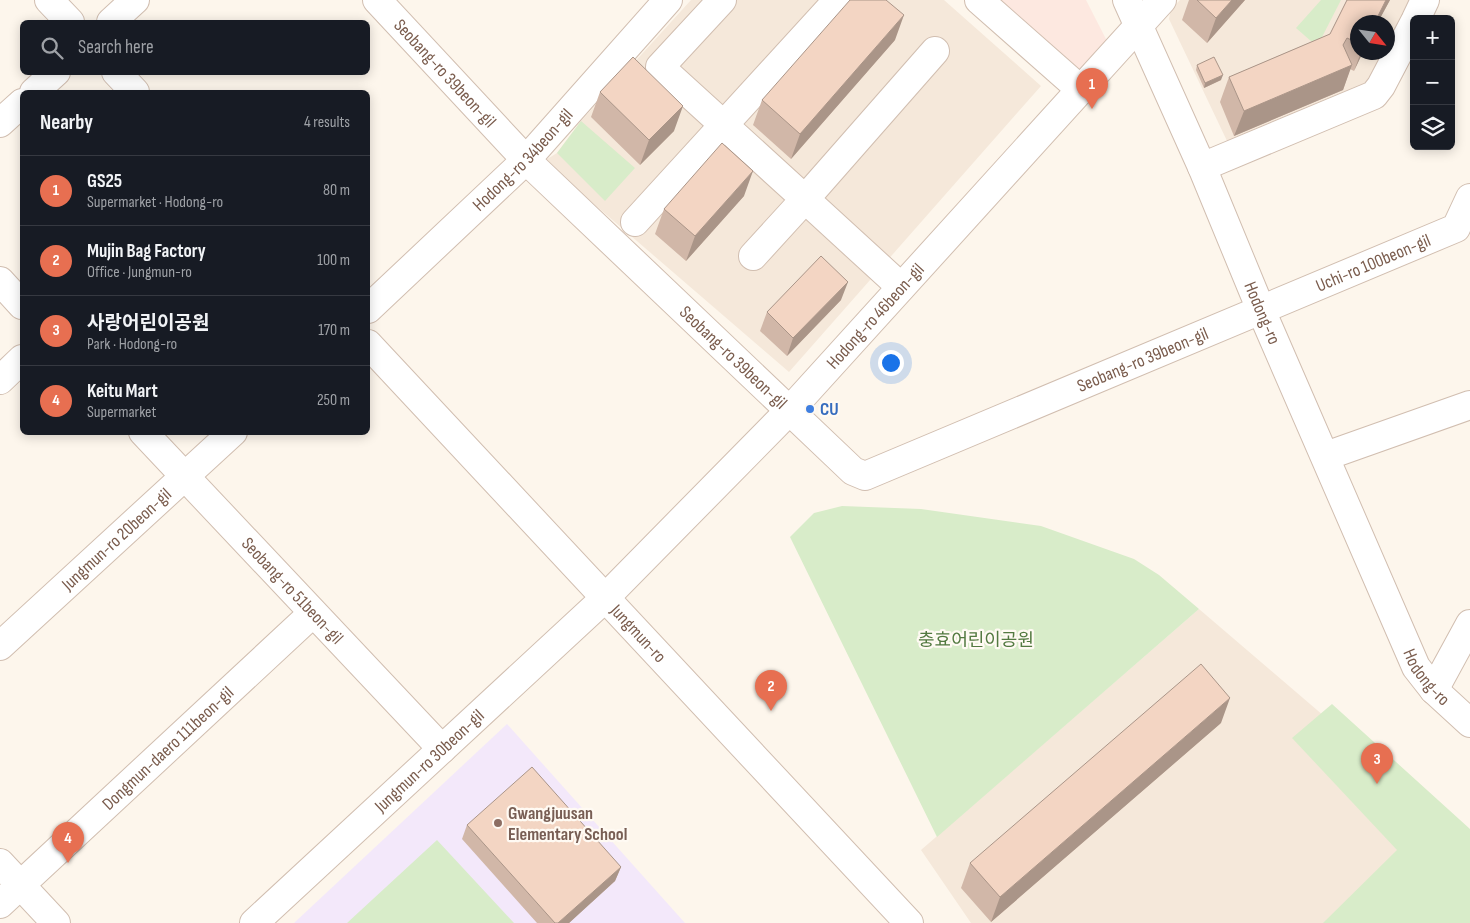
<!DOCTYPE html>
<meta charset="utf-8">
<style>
:root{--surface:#171b24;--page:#20242c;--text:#f1f3f6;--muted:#9ea1a6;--line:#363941;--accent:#e76f51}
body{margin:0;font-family:"Sofia Sans Condensed","Noto Sans KR",sans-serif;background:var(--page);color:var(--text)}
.controls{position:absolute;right:15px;top:15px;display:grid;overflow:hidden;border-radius:8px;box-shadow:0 2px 12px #0003}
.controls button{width:45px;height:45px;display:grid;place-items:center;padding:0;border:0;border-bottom:1px solid var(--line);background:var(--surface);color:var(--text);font:25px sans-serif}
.compass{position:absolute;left:1350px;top:15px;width:45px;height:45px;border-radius:50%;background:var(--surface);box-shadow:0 2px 12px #0003;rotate:120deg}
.you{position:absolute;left:890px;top:362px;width:18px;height:18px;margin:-12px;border:4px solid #fff;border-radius:50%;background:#1a73e8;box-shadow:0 0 0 8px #1a73e833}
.badge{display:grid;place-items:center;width:32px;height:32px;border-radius:50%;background:var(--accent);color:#fff;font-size:16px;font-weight:700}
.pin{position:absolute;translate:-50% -41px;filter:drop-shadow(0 1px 2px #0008)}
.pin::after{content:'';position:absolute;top:26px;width:18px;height:15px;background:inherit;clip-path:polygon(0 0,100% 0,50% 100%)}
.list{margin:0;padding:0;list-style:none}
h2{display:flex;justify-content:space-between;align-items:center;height:65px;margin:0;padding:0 20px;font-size:21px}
h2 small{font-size:16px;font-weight:400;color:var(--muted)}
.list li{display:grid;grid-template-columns:32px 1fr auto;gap:15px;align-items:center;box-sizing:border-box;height:70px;padding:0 20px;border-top:1px solid var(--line)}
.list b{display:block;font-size:19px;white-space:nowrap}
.list p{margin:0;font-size:16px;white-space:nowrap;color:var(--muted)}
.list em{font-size:16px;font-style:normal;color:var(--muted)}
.icon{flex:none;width:28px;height:28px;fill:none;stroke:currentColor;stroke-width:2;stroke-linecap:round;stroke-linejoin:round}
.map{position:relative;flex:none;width:1470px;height:923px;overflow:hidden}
.search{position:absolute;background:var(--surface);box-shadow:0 2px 12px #0003;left:20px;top:20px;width:350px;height:55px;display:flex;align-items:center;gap:12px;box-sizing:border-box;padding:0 18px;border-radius:8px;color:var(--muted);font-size:19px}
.panel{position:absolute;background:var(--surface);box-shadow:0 2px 12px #0003;left:20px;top:90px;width:350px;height:345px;border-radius:8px}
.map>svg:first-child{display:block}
</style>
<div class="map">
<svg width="1470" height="923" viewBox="0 0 1470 923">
<rect width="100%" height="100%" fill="#fdf6ec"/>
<path fill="#f5e8da" d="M691,0h253l97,86 -252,286 -245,-211 13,-8 24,-32z
M1180,0h230l-22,41v-19h-30v30l24,1 -17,33 -137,57 -59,-124 2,-10z
M1199,609l271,232v82h-499l-50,-73z"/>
<path fill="#fde8e0" d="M982,0h104l23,45 -38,36z"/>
<path fill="#f3e8fa" d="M507,724l178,199h-391z"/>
<path fill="#d8ecc9" d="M1321,0h20l-20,39 -9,3 -16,-14z
M581,121l54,47 -30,33 -48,-48z
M842,506l79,3 120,17 93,33 25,16 40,34 -262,228 -147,-300 24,-24z
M1332,704l138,125v94h-147l74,-73 -105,-112z
M437,840l77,83h-167z"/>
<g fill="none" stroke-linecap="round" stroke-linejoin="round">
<defs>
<g id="minor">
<path d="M49,0l21,22"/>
<path id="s1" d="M377,0l149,160 327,311 12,5 591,-248 14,-30"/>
<path d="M722,0l-62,67 145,132 -52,57"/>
<path d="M979,0l102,90"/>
<path id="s2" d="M1127,0l75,167 59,143 155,357 18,23 36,33"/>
<path d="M1416,19l9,-19"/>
<path d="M111,22l24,-22"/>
<path d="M116,72l19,20"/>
<path d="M34,92l22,-20"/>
<path d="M0,123l22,-20"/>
<path d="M1202,167l172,-72 7,-9 33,-63"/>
<path d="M635,222l201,-220 -3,-2"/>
<path d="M0,281l22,24"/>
<path d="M901,287l-96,-88 130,-148"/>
<path id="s3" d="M368,309l158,-149 142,-160"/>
<path id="s4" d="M368,344l541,579"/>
<path d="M0,380l22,-21"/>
<path id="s5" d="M143,432l299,317"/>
<path d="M1326,456l144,-51"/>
<path id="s6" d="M0,646l233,-214"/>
<path d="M1434,690l36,-66"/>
<path d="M0,863l56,60"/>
<path id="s7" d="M0,904l313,-291"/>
<path id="s8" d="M254,923l350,-324 186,-189 372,-410"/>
</g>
</defs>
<use href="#minor" stroke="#d1beb0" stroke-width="30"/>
<use href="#minor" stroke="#fff" stroke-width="28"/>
</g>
<path fill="#d1b7a8" d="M1189,0h56l-38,43 -25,-23z
M1347,0h43l-12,22h-20v30h5l-9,19 -4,-2 -7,21 -109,46 -14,-34 9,-25 101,-43z
M895,40l-104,119 -38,-34 9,-25z
M1197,65l24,15 -17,8 -8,-18z
M600,92l74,39 -34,34 -49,-48z
M744,196l-58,65 -31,-27 9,-25z
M841,300l-54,56 -27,-25 7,-19z
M1221,723l-230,199 -30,-34 9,-25z
M467,825l154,42 -6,14 -46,42h-32l-75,-84z"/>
<path fill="#aa9588" d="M1232,0h13l-38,43 9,-25z
M1386,0h4l-12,22h-3z
M904,15l-9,25 -104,119 9,-25z
M1361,52h2l-9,19z
M1352,65l-9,25 -109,46 10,-25z
M1223,75l-2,5 -17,8 1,-5z
M683,106l-9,25 -34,34 9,-25z
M753,171l-9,25 -58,65 9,-25z
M848,282l-7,18 -54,56 6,-18z
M1230,698l-9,25 -230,199 9,-25z
M621,867l-6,14 -46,42h-11z"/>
<path fill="#f3d5c3" stroke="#aa9588" d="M850,0h36l18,15 -104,119 -38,-34z
M1197,0h35l-16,18z
M1347,0h39l-11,22h-17v21l-11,-5 -4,7 9,20 -108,46 -15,-34 101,-43z
M633,57l50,49 -34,34 -49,-48z
M1214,57l9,18 -18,8 -8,-18z
M722,143l31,28 -58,65 -31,-27z
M821,256l27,26 -55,56 -26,-26z
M1201,664l29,34 -230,199 -30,-34z
M532,767l89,100 -63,56h-3l-88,-98z"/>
<circle fill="#3f7fe0" stroke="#fffaf3" stroke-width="2" cx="810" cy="409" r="5"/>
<circle fill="#8d6e63" stroke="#fffaf3" stroke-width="2" cx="498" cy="823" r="5"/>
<g text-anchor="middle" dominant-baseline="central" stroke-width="4.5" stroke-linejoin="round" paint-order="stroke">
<g font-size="18" fill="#7a5c4d" stroke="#fffaf3">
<text stroke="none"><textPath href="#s1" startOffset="100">Seobang-ro 39beon-gil</textPath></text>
<text stroke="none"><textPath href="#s3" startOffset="215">Hodong-ro 34beon-gil</textPath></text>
<text stroke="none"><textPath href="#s1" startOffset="1234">Uchi-ro 100beon-gil</textPath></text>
<text stroke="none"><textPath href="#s2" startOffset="341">Hodong-ro</textPath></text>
<text stroke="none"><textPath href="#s8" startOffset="869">Hodong-ro 46beon-gil</textPath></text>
<text stroke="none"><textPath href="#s1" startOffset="505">Seobang-ro 39beon-gil</textPath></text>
<text stroke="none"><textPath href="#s1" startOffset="984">Seobang-ro 39beon-gil</textPath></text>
<text stroke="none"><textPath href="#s6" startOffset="158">Jungmun-ro 20beon-gil</textPath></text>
<text stroke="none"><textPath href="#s5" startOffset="218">Seobang-ro 51beon-gil</textPath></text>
<text stroke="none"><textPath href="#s4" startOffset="396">Jungmun-ro</textPath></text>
<text stroke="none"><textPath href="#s2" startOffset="741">Hodong-ro</textPath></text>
<text stroke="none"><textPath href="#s7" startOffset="229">Dongmun-daero 111beon-gil</textPath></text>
<text stroke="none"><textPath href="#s8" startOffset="239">Jungmun-ro 30beon-gil</textPath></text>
</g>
<g font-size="18" font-weight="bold" fill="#366cbe" stroke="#fffaf3" text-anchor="start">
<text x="820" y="409">CU</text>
</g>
<g font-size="18" fill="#537a41" stroke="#fffaf3">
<text x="976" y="640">충효어린이공원</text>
</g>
<g font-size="18" font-weight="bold" fill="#785e54" stroke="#fffaf3" text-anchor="start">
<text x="508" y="813">Gwangjuusan<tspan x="508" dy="21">Elementary School</tspan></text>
</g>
</g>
</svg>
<div class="controls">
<button>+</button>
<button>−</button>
<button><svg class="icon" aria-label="layers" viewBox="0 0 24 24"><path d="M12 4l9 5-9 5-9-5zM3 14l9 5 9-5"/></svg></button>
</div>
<svg class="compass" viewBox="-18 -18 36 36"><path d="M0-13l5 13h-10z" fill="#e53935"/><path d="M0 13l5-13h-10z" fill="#9ea1a6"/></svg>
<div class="you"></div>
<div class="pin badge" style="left:1092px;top:109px">1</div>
<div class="pin badge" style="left:771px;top:711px">2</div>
<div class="pin badge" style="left:1377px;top:784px">3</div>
<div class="pin badge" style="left:68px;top:863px">4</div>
<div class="search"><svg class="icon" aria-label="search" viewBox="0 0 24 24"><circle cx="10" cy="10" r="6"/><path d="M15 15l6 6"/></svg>Search here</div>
<section class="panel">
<h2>Nearby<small>4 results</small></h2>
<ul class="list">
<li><span class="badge">1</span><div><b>GS25</b><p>Supermarket · Hodong-ro</p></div><em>80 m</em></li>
<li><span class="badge">2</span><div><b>Mujin Bag Factory</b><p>Office · Jungmun-ro</p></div><em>100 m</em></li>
<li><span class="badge">3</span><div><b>사랑어린이공원</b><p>Park · Hodong-ro</p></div><em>170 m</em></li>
<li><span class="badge">4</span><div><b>Keitu Mart</b><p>Supermarket</p></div><em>250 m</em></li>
</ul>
</section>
</div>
